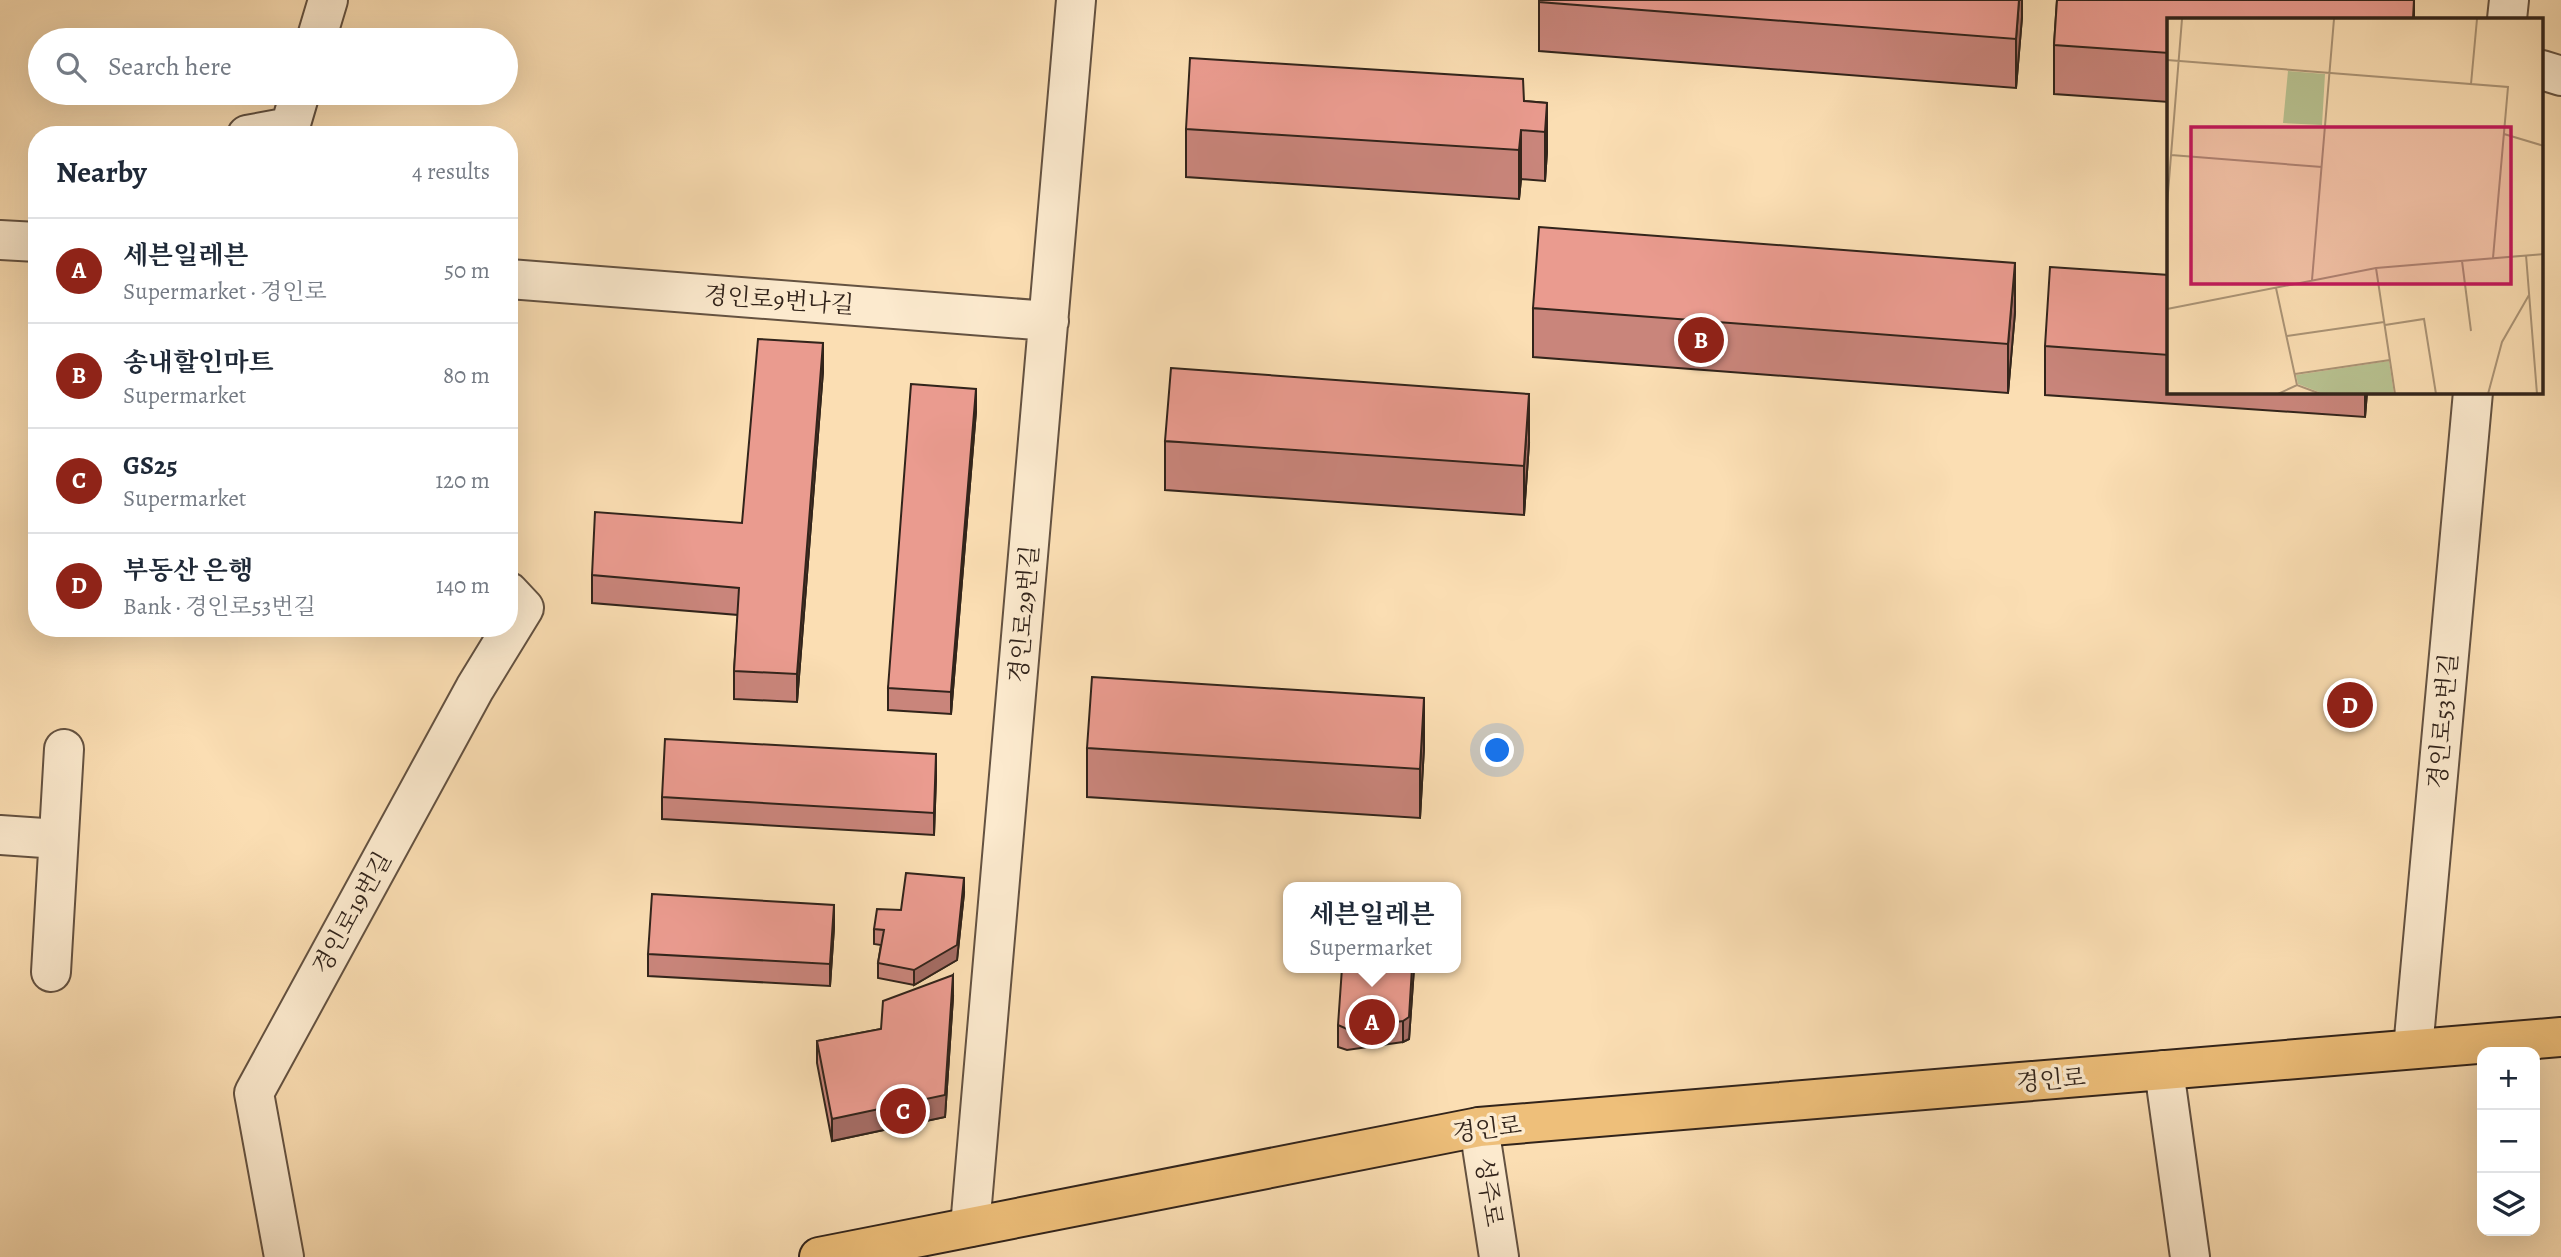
<!DOCTYPE html>
<meta charset="utf-8">
<style>
:root{--surface:#fff;--page:#f2f2f3;--text:#1f2937;--muted:#747a83;--line:#e0e1e3;--accent:#8f2418}
body{margin:0;font-family:Alegreya,"Noto Serif KR",serif;background:var(--page);color:var(--text)}
.controls{position:absolute;right:21px;bottom:21px;display:grid;overflow:hidden;border-radius:14px;box-shadow:0 7px 28px #0002}
.controls button{width:63px;height:63px;display:grid;place-items:center;padding:0;border:0;border-bottom:2px solid var(--line);background:var(--surface);color:var(--text);font:35px sans-serif}
.you{position:absolute;left:1498px;top:751px;width:24px;height:24px;margin:-18px;border:5px solid #fff;border-radius:50%;background:#1a73e8;box-shadow:0 0 0 10px #1a73e833}
.badge{display:grid;place-items:center;width:46px;height:46px;border-radius:50%;background:var(--accent);color:#fff;font-size:23px;font-weight:700}
.pin{position:absolute;translate:-50% -50%;border:4px solid #fff;box-shadow:0 2px 7px #0006}
.popup{position:absolute;left:1283px;top:882px;width:178px;height:91px;box-sizing:border-box;display:grid;place-content:center;border-radius:14px;background:var(--surface);filter:drop-shadow(0 2px 5px #0005);font-size:23px;white-space:nowrap;color:var(--muted)}
.popup b{font-size:26px;color:var(--text)}
.popup::after{content:'';position:absolute;left:50%;top:100%;margin-left:-14px;border:14px solid transparent;border-top-color:var(--surface)}
.list{margin:0;padding:0;list-style:none}
h2{display:flex;justify-content:space-between;align-items:center;height:91px;margin:0;padding:0 28px;font-size:30px}
h2 small{font-size:23px;font-weight:400;color:var(--muted)}
.list li{display:grid;grid-template-columns:46px 1fr auto;gap:21px;align-items:center;box-sizing:border-box;height:105px;padding:0 28px;border-top:2px solid var(--line)}
.list b{display:block;font-size:26px;white-space:nowrap}
.list p{margin:0;font-size:23px;white-space:nowrap;color:var(--muted)}
.list em{font-size:23px;font-style:normal;color:var(--muted)}
.icon{flex:none;width:38px;height:38px;fill:none;stroke:currentColor;stroke-width:2;stroke-linecap:round;stroke-linejoin:round}
.map{position:relative;flex:none;width:2561px;height:1257px;overflow:hidden}
.search{position:absolute;background:var(--surface);box-shadow:0 7px 28px #0002;left:28px;top:28px;width:490px;height:77px;display:flex;align-items:center;gap:18px;box-sizing:border-box;padding:0 24px;border-radius:38px;color:var(--muted);font-size:26px}
.panel{position:absolute;background:var(--surface);box-shadow:0 7px 28px #0002;left:28px;top:126px;width:490px;height:511px;border-radius:28px}
.map>svg:first-child{display:block}
</style>
<div class="map">
<svg width="2561" height="1257" viewBox="0 0 2561 1257">
<rect width="100%" height="100%" fill="#fbdeb3"/>
<filter id="stains"><feTurbulence type="fractalNoise" baseFrequency=".00286" numOctaves="4"/><feColorMatrix values="0 0 0 0 .2 0 0 0 0 .09 0 0 0 0 .02 0 0 0 .5 -.17"/></filter>
<radialGradient id="worn" r=".72"><stop offset=".6" stop-color="#630" stop-opacity="0"/><stop offset="1" stop-color="#630" stop-opacity=".3"/></radialGradient>
<g fill="none" stroke-linecap="round" stroke-linejoin="round">
<defs>
<path id="minor" d="M2507,19l2,-19
M316,40l12,-40
M2542,70l19,6
M247,135l43,-8 10,-34
M0,240l37,2
M509,279l540,42
M0,835l58,4
M51,972l13,-223
M2413,1049l60,-657
M2164,1070l26,187
M1479,1127l20,130
M970,1227l106,-1227
M284,1257l-30,-164 221,-405 49,-80 -15,-16"/>
<path id="major" d="M819,1257l660,-130 1082,-90"/>
</defs>
<use href="#minor" stroke="#645241" stroke-width="42"/>
<use href="#major" stroke="#32241b" stroke-width="42"/>
<use href="#minor" stroke="#fceace" stroke-width="38"/>
<use href="#major" stroke="#eebf7a" stroke-width="38"/>
</g>
<path fill="#c9857b" stroke="#32241b" stroke-width="2" d="M1539,0h483v17l-6,71 -477,-37z
M2057,0h357v19h-245v83l-115,-8v-49z
M1524,101l23,2v48l-2,30 -24,-2 -2,20 -333,-22v-48z
M2169,275v117h198l-2,25 -320,-22v-49z
M1533,308l482,4 -7,81 -475,-36z
M823,371l-26,331 -63,-3v-28l4,-56 -146,-12v-28l150,-52z
M976,411l-25,303 -63,-4v-22z
M1165,441l364,2 -5,72 -359,-25z
M1424,747l-4,71 -333,-21v-49z
M936,776l-2,59 -272,-16v-22z
M964,893l-7,67 -43,25 -36,-7v-15l3,-18 -7,-1v-15l27,-19z
M834,927l-4,59 -182,-10v-22z
M1414,968l-5,71 -6,3 -56,8 -9,-3v-22z
M953,997l-8,120 -113,24 -15,-78v-22l64,-12z"/>
<path fill="#a46c64" stroke="#32241b" stroke-width="2" d="M2019,0h3v17l-6,71v-49z
M1547,103v48l-2,30v-49z
M1521,130v49l-2,20v-49z
M2015,263v49l-7,81v-49z
M823,343v28l-26,331v-28z
M976,389v22l-25,303v-22z
M2365,392h2l-2,25z
M1529,394v49l-5,72v-49z
M1424,698v49l-4,71v-49z
M936,754v22l-2,59v-22z
M964,878v15l-7,67 -43,25v-15z
M834,905v22l-4,59v-22z
M1412,968h2l-5,71 -6,3v-21z
M953,975v22l-8,120 -113,24v-22z"/>
<path fill="#ea9b8f" stroke="#32241b" stroke-width="2" d="M1539,0h480l-3,39 -477,-37z
M2057,0h357l-1,19h-244v34l-115,-8z
M1190,58l333,21 1,22 23,2 -2,29 -24,-2 -2,20 -333,-21z
M1539,227l476,36 -7,81 -475,-36z
M2050,267l119,8v80l-124,-9z
M758,339l65,4 -26,331 -63,-3 5,-83 -147,-13 3,-63 147,11z
M1171,368l358,26 -5,72 -359,-25z
M911,384l65,5 -25,303 -63,-4z
M1092,677l332,21 -4,71 -333,-21z
M665,739l271,15 -2,59 -272,-16z
M906,873l58,5 -7,67 -43,25 -36,-7 6,-33 -10,-1 3,-20 24,1z
M652,894l182,11 -4,59 -182,-10z
M1342,968h70l-3,49 -6,4 -56,8 -9,-4z
M953,975l-8,120 -113,24 -15,-78 64,-12 2,-28z"/>
<g text-anchor="middle" dominant-baseline="central" stroke-width="7" stroke-linejoin="round" paint-order="stroke">
<g font-size="24" fill="#32241b" stroke="#fceace">
<text transform="translate(779 300) rotate(4)">경인로9번나길</text>
<text transform="translate(1024 614) rotate(-85)">경인로29번길</text>
<text transform="translate(2443 721) rotate(-85)">경인로53번길</text>
<text transform="translate(352 913) rotate(-61)">경인로19번길</text>
<text transform="translate(2051 1080) rotate(-5)">경인로</text>
<text transform="translate(1487 1129) rotate(-7)">경인로</text>
<text transform="translate(1489 1192) rotate(81)">성주로</text>
</g>
</g>
<g transform="translate(2167 18)">
<rect width="376" height="376" fill="#fbdeb3"/>
<path d="M121,53l37,3 -3,51 -39,-2zM222,343l5,33h-70l-26,-10 -2,-9z" fill="#b8c291"/>
<path fill="none" stroke="#ab9476" stroke-width="2" d="M0,42l341,27 -15,171M304,66l6,-65M337,116l40,12M4,137l151,12M0,187l15,-186M359,237l11,139M295,243l9,70M209,250l19,126M145,262l22,-261M109,270l21,97M0,291l209,-41 168,-14M218,307l39,-6 12,75M120,318l97,-14M128,356l95,-14M111,376l19,-9 24,9M321,376l14,-52 27,-47"/>
<path fill="#c2185b" fill-opacity="0.15" stroke="#c2185b" stroke-width="3.5" d="M24,109h320v157h-320z"/>
<rect width="376" height="376" fill="none" stroke="#32241b" stroke-width="3.5"/>
</g>
<rect width="100%" height="100%" filter="url(#stains)"/>
<rect width="100%" height="100%" fill="url(#worn)"/>
</svg>
<div class="controls">
<button>+</button>
<button>−</button>
<button><svg class="icon" aria-label="layers" viewBox="0 0 24 24"><path d="M12 4l9 5-9 5-9-5zM3 14l9 5 9-5"/></svg></button>
</div>
<div class="you"></div>
<div class="pin badge" style="left:1372px;top:1022px">A</div>
<div class="popup"><b>세븐일레븐</b>Supermarket</div>
<div class="pin badge" style="left:1701px;top:340px">B</div>
<div class="pin badge" style="left:903px;top:1111px">C</div>
<div class="pin badge" style="left:2350px;top:705px">D</div>
<div class="search"><svg class="icon" aria-label="search" viewBox="0 0 24 24"><circle cx="10" cy="10" r="6"/><path d="M15 15l6 6"/></svg>Search here</div>
<section class="panel">
<h2>Nearby<small>4 results</small></h2>
<ul class="list">
<li><span class="badge">A</span><div><b>세븐일레븐</b><p>Supermarket · 경인로</p></div><em>50 m</em></li>
<li><span class="badge">B</span><div><b>송내할인마트</b><p>Supermarket</p></div><em>80 m</em></li>
<li><span class="badge">C</span><div><b>GS25</b><p>Supermarket</p></div><em>120 m</em></li>
<li><span class="badge">D</span><div><b>부동산 은행</b><p>Bank · 경인로53번길</p></div><em>140 m</em></li>
</ul>
</section>
</div>
